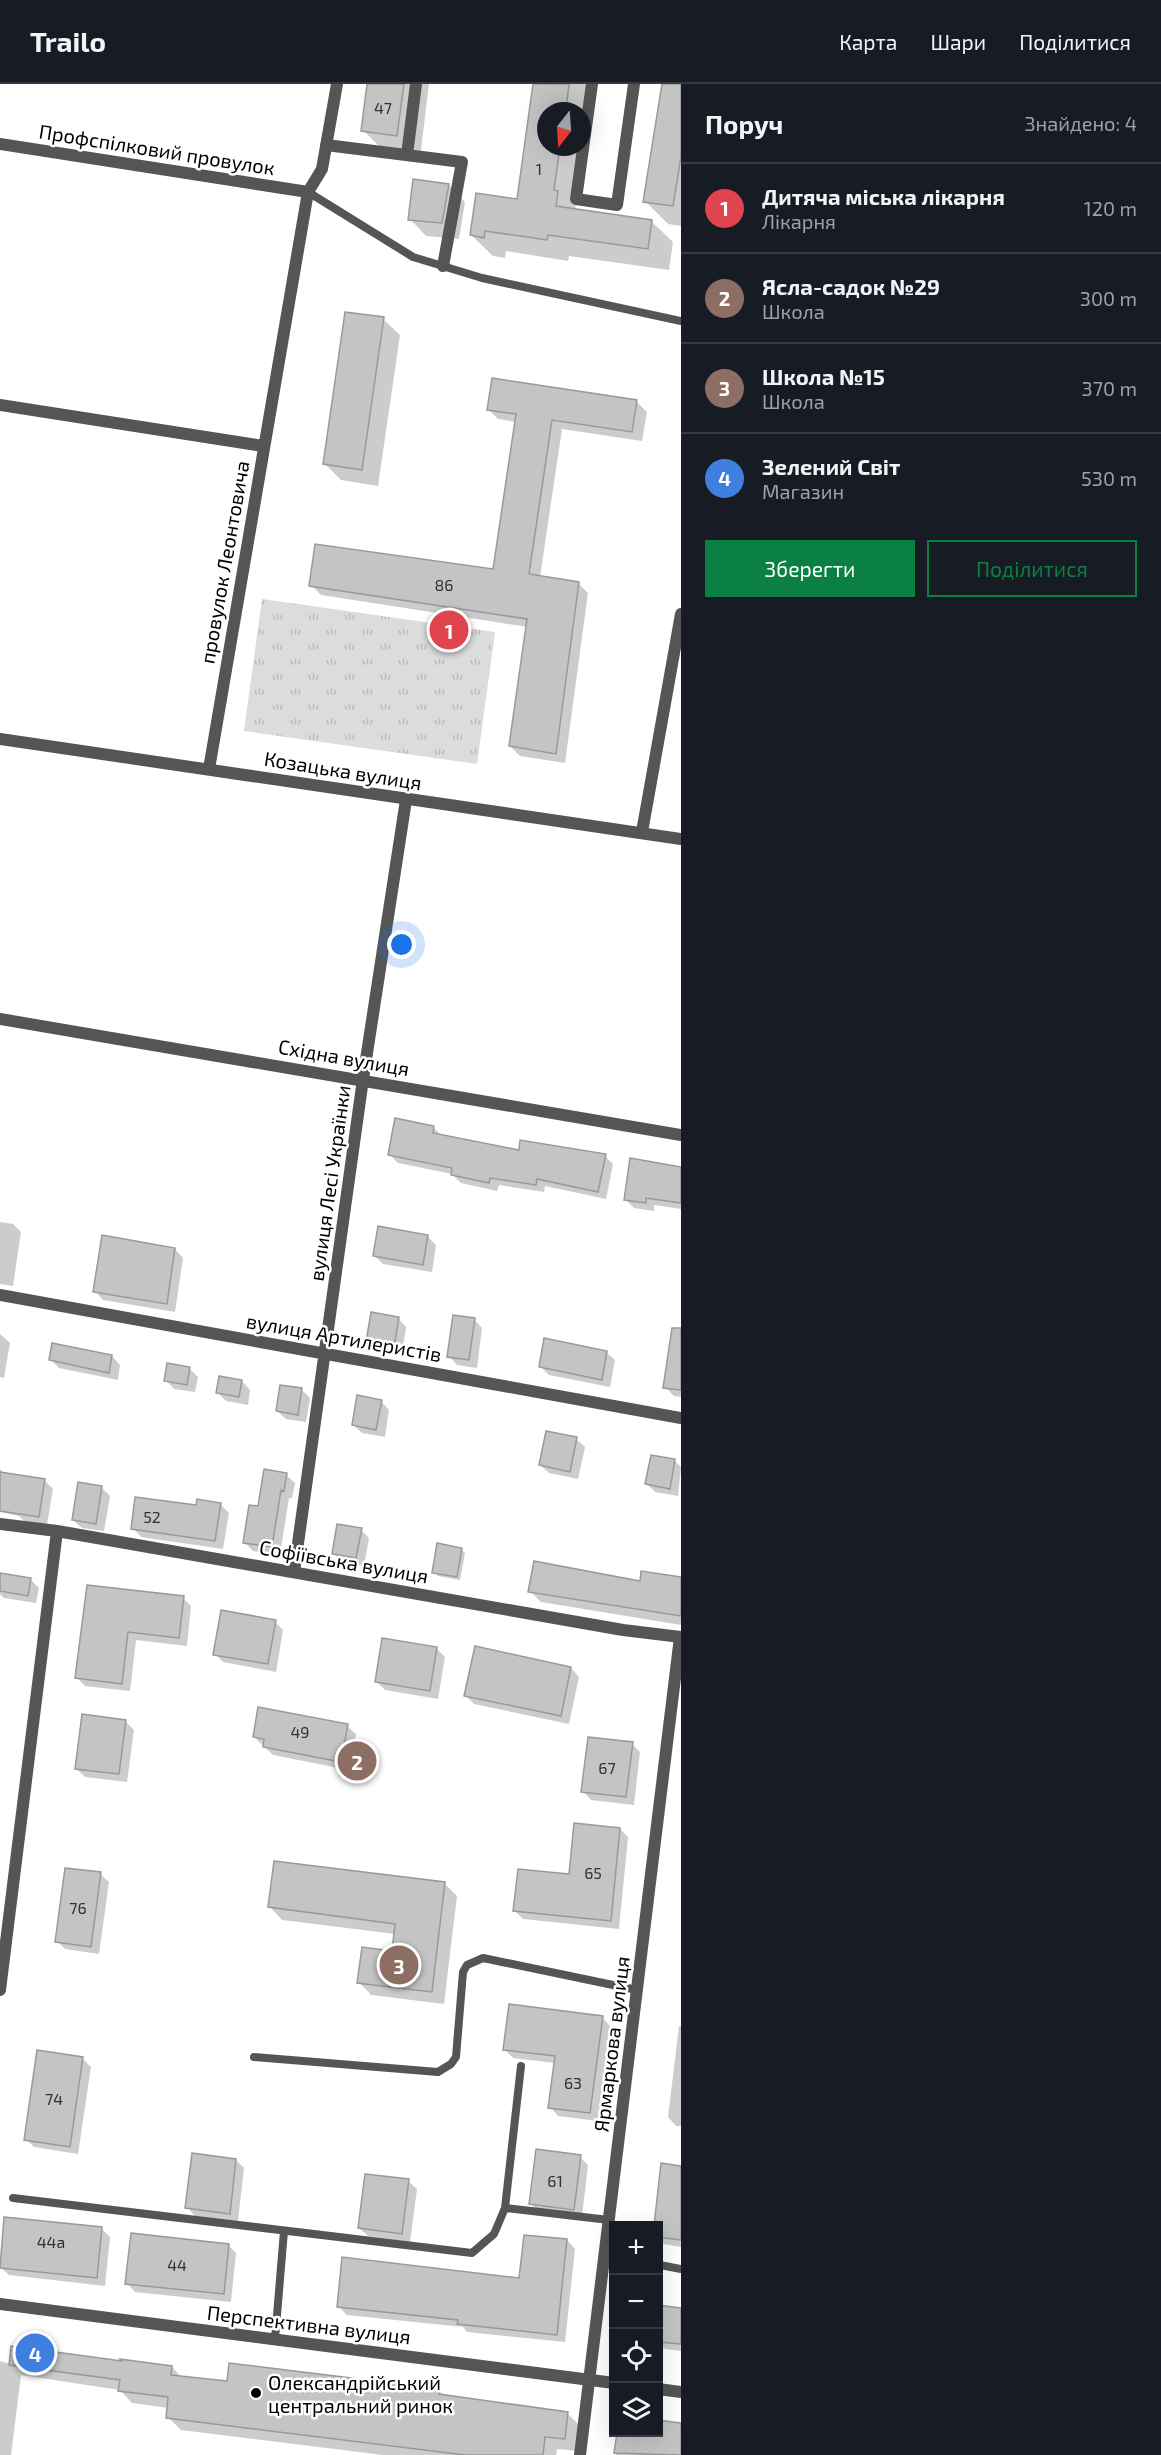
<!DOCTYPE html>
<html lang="uk">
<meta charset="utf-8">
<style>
:root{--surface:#171b24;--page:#20242c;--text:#f1f3f6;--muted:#9ea1a6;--line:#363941;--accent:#0b8043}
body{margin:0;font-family:"Exo 2",sans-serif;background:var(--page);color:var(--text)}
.controls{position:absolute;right:18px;bottom:18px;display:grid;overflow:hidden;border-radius:0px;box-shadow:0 6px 24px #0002}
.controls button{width:54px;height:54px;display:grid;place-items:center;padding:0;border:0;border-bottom:2px solid var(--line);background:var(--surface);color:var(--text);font:30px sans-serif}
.compass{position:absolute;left:537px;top:18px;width:54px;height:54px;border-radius:50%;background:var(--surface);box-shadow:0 6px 24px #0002;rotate:197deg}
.you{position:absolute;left:402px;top:861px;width:21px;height:21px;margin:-15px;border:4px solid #fff;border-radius:50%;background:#1a73e8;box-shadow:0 0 0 9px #1a73e833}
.badge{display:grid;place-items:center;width:39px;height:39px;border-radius:50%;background:var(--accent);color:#fff;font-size:20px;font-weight:700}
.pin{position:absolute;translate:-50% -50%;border:3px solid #fff;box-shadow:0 2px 6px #0006}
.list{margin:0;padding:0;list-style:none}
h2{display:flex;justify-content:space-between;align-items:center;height:78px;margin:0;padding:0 24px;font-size:26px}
h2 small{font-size:20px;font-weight:400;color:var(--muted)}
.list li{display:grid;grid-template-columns:39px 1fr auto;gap:18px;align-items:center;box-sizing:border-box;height:90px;padding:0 24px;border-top:2px solid var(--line)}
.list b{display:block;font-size:22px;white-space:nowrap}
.list p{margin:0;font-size:20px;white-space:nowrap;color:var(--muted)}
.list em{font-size:20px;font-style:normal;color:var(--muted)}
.actions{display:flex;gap:12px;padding:18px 24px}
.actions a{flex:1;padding:14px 0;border:2px solid var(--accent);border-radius:0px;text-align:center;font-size:21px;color:var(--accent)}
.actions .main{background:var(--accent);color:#fff}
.icon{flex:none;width:33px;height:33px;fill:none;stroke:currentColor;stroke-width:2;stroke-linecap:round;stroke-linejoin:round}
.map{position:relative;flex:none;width:681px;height:2371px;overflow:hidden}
header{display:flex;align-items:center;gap:36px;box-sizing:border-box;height:84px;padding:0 30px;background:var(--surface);border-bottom:2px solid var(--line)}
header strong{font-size:28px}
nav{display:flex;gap:33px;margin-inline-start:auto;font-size:21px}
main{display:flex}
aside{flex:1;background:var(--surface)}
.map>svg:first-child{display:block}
</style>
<header>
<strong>Trailo</strong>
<nav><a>Карта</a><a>Шари</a><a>Поділитися</a></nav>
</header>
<main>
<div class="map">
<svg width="681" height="2371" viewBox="0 0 681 2371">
<defs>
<pattern id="park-tufts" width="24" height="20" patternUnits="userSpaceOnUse" patternTransform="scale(1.5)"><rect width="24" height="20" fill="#dcdcdc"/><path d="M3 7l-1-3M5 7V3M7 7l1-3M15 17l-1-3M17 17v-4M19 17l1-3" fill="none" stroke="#bbb"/></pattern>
</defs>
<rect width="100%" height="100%" fill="#fff"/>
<path fill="url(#park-tufts)" d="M262,515l233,33 -18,132 -233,-33z"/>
<path fill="#0003" fill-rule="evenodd" d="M369,0h60l-9,74 -34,-5 -23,-23z
M535,0h58l-18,126 76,11 22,21 -4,28 -100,-14 -1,5 -62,-10 -1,7 -12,-2 -22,-21 47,-34zM546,27h36v36h-36z
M664,0h17v142l-13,-2 -23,-23z
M449,101l16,17 -6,37 -33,-3 -16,-17z
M383,235l17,16 -22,151 -37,-6 -16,-16z
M637,318l10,10 -5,29 -80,-12 -22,148 38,6 10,10 -23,170 -45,-7 -10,-10 18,-119 -207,-32 -10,-10 184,-14 21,-149 -18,-3 -10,-10z
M434,1044l9,9 77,15 85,4 8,8 -7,35 -61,-13 -1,6 -45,-7 -2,6 -36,-8 -9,-9 -54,-11 -8,-8z
M681,1085v40l-27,-4v6l-20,-3 -8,-8z
M0,1138l13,2 8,8 -8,54 -13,-2z
M379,1144l49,9 8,8 -4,27 -49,-8 -8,-8z
M175,1165l8,9 -8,54 -72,-12 -8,-9z
M398,1234l8,9 -4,27 -26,-4 -8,-9z
M474,1235l8,9 -5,40 -20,-3 -8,-9z
M0,1250l10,9 -6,35 -4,-1z
M681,1265v48l-7,-1 -9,-9z
M606,1268l9,8 -5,27 -61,-12 -8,-8z
M112,1272l8,9 -2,15 -59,-12 -8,-8z
M189,1284l9,9 -3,15 -21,-3 -8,-9z
M242,1297l8,9 -2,15 -22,-4 -8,-8z
M301,1305l9,9 -4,24 -20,-3 -9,-8z
M381,1317l8,9 -4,27 -23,-4 -9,-8z
M576,1355l9,8 -7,32 -29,-6 -9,-8z
M675,1377l6,6 -3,29 -23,-4 -8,-8z
M0,1385l5,6 40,6 8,8 -6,36 -22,-3 -6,-6 -19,-4z
M286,1391l9,8 -3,15h-3l-9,57 -27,-4 -8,-8 14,-35z
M101,1403l9,9 -6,35 -22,-3 -9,-8z
M220,1420l9,9 -6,36 -82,-12 -8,-9 64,-21z
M361,1446l8,8 -5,28 -22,-4 -9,-9z
M461,1465l4,4 -5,27 -22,-4 -4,-4z
M0,1491l31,5 8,8 -3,15 -32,-5 -4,-4z
M681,1494v47l-140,-23 -11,-11z
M88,1502l95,12 8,8 -4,40 -51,-6 -6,51 -45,-5 -8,-8z
M275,1538l8,8 -7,42 -53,-10 -8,-8z
M436,1564l9,9 -7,42 -53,-9 -8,-8z
M571,1584l8,9 -10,47 -95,-20 -8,-8z
M125,1637l9,9 -7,52 -42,-5 -9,-9z
M347,1642l9,8 -7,36 -76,-15 -19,-18z
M632,1660l8,8 -6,53 -43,-5 -8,-9z
M620,1745l8,8 -9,92 -96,-10 -8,-8 55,-35z
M100,1790l9,8 -10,72 -34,-5 -8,-8z
M445,1800l12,12 -13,108 -73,-9 -12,-13 34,-29 2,-19 -113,-14 -12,-13z
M602,1933l8,9 -12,95 -40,-5 -8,-9 5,-44 -42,-5 -8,-8z
M679,1942h2v100h-5l-8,-9z
M82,1974l9,9 -13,87 -44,-7 -8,-8z
M580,2073l8,8 -6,52 -43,-5 -8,-8z
M236,2076l8,8 -6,53 -43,-5 -8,-9z
M681,2083v80l-18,-3 -5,-4v-14z
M408,2097l9,8 -7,53 -42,-6 -9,-8z
M102,2145l8,8 -5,49 -96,-11 -9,-8z
M567,2156l8,9 -10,93 -98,-10 -4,-5 -116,-12 -9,-9 5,-48 178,21z
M228,2161l8,8 -5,49 -96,-10 -8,-9z
M658,2222l23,3v42l-23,-3z
M0,2277l11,3 161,3 10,11 46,5 211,8 6,5 122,17 13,13 -3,25 -20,-2 -1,6h-173l-202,-25 -13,-13 1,-9 -37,-5 -12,-13 -99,-15 -10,80h-11z
M681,2340v31h-65l3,-23h39z"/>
<path fill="#c4c4c4" stroke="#999" stroke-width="1.5" d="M367,0h37l-7,52 -36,-5z
M533,0h36l-3,27h-20v36h14l-6,43 4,1 -2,15 96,14 -4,29 -100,-14 -1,5 -62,-9 -1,7 -14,-3 6,-42 41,6z
M662,0h19v73l-8,49 -30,-4z
M413,95l36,5 -7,39 -34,-3z
M345,228l39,5 -22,153 -39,-6z
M492,294l145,22 -5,32 -80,-12 -23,154 50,8 -23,172 -47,-8 18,-127 -218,-33 6,-42 178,25 23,-155 -29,-4z
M395,1034l39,8 -1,7 86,17 1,-10 86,14 -8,38 -61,-13 -1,6 -46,-7 -1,5 -38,-8 1,-7 -64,-13z
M630,1074l51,9v36l-35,-5v5l-22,-3z
M378,1142l50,9 -5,30 -50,-9z
M102,1151l73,13 -8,56 -74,-12z
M371,1228l28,5 -5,30 -28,-5z
M453,1231l22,3 -6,42 -22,-3z
M672,1244h9v62l-18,-2z
M544,1254l63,13 -5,29 -63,-13z
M52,1259l60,12 -3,18 -60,-13z
M167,1279l23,4 -3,18 -23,-4z
M219,1292l23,4 -3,17 -23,-4z
M280,1301l22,3 -4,27 -22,-4z
M357,1311l25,5 -6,30 -24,-5z
M546,1347l31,6 -7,35 -31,-7z
M651,1371l24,4 -5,30 -25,-5z
M264,1385l23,4 -3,18 -3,-1 -9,57 -29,-4 6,-38 9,1z
M0,1388l45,7 -6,38 -39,-6z
M78,1398l24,4 -6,38 -24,-4z
M135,1413l61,8 1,-6 24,4 -6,38 -84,-12z
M337,1440l25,4 -6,30 -24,-4z
M437,1459l25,5 -5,29 -25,-4z
M534,1477l106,20 1,-10 40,6v39l-153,-24z
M0,1489l31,5 -3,18 -28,-5z
M87,1501l97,11 -5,42 -51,-6 -6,52 -47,-6z
M221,1526l55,10 -8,44 -55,-9z
M382,1554l55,9 -7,44 -55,-9z
M475,1562l96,21 -10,49 -97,-20z
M258,1623l90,17 -7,38 -78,-15 1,-8 -11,-2z
M82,1630l44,6 -7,54 -44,-5z
M588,1653l45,5 -7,55 -45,-5z
M574,1739l46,5 -9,93 -98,-10 5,-42 51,5z
M274,1777l171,21 -13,110 -75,-9 5,-36 30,4 3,-27 -127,-17z
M65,1784l36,4 -10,75 -36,-5z
M509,1920l94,12 -13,97 -42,-5 7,-52 -52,-6z
M37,1966l46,7 -13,90 -46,-7z
M536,2065l45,6 -7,55 -45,-6z
M192,2069l44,6 -6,55 -45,-6z
M661,2079l20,3v74l-23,-3v-11h-4z
M365,2090l44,5 -7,55 -44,-6z
M4,2133l98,10 -5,51 -97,-10z
M131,2149l98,11 -5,50 -99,-10z
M524,2151l43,4 -10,96 -100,-11 1,-4 -121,-13 5,-50 177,21z
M658,2221l23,3v36l-23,-2z
M11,2262l111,15 -2,-2 52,7 -1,9 56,6 2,-18 211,26 -1,5 129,18 -3,27 -20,-2 -2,18h-78l-299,-37 2,-21 -50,-6 2,-11 -111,-15z
M658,2336l23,3v32l-67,-2 3,-20h41z"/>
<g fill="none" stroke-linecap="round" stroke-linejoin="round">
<path stroke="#555" stroke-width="8" d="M308,108l105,65 69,21 199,43
M254,1973l184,15 13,-8 5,-7 7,-85 4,-7 16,-7 154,32
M13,2114l459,55 22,-19 11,-26 16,-142
M505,2124l104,12
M660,2181l21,4
M275,2255l9,-108"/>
<path stroke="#555" stroke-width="12" d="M592,0l-16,115 41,6 17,-121
M0,60l308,48
M326,61l136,17 -19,104
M407,71l9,-71
M0,321l263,41
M0,655l681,100
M209,685l99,-577 14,-23 15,-85
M642,748l39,-218
M0,935l681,116
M0,1211l681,123
M0,1440l57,7 566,99 58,7
M294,1488l69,-493 43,-279
M0,1906l57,-459
M580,2371l100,-818"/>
<path stroke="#555" stroke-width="12" d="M0,2220l614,79
M658,2305l23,3"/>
</g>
<circle fill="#000" stroke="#fff" stroke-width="2" cx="256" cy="2309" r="6"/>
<g text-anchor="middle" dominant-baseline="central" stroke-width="5" stroke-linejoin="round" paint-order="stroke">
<g font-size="16" fill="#313131">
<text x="383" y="23">47</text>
<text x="539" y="84">1</text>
<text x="444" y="500">86</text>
<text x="152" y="1432">52</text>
<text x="300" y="1647">49</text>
<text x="607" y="1683">67</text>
<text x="593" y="1788">65</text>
<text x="78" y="1823">76</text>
<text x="573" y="1998">63</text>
<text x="54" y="2014">74</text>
<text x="555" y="2096">61</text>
<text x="51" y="2157">44а</text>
<text x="177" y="2180">44</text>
</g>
<g font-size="20" fill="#000" stroke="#fff">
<text transform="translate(157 65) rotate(9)">Профспілковий провулок</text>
<text transform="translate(224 478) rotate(-80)">провулок Леонтовича</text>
<text transform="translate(343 686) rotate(9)">Козацька вулиця</text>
<text transform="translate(344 973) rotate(10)">Східна вулиця</text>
<text transform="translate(329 1099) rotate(-82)">вулиця Лесі Українки</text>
<text transform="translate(344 1253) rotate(10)">вулиця Артилеристів</text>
<text transform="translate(344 1477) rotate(10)">Софіївська вулиця</text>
<text transform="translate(611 1960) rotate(-83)">Ярмаркова вулиця</text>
<text transform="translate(309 2240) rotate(7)">Перспективна вулиця</text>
</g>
<g font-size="20" fill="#000" stroke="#fff" text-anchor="start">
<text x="268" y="2298">Олександрійський<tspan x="268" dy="23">центральний ринок</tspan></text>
</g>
</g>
</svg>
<div class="controls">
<button>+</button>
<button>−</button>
<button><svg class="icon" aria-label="locate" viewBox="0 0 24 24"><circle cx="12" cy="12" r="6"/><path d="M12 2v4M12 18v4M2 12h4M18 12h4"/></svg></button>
<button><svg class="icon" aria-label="layers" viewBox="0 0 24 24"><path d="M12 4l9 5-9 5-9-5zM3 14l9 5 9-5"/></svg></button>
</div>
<svg class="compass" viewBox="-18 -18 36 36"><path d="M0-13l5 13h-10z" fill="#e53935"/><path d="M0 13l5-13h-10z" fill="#9ea1a6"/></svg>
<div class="you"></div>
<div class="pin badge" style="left:449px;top:546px;background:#e0444e">1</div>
<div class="pin badge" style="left:357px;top:1677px;background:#8d6e63">2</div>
<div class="pin badge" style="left:399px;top:1881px;background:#8d6e63">3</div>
<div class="pin badge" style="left:35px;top:2269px;background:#3f7fe0">4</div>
</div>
<aside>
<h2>Поруч<small>Знайдено: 4</small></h2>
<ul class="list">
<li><span class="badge" style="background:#e0444e">1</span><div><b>Дитяча міська лікарня</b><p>Лікарня</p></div><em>120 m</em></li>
<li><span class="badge" style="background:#8d6e63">2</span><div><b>Ясла-садок №29</b><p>Школа</p></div><em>300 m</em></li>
<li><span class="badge" style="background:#8d6e63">3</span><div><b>Школа №15</b><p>Школа</p></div><em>370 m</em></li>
<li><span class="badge" style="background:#3f7fe0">4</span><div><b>Зелений Світ</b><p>Магазин</p></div><em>530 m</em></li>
</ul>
<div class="actions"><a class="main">Зберегти</a><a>Поділитися</a></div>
</aside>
</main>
